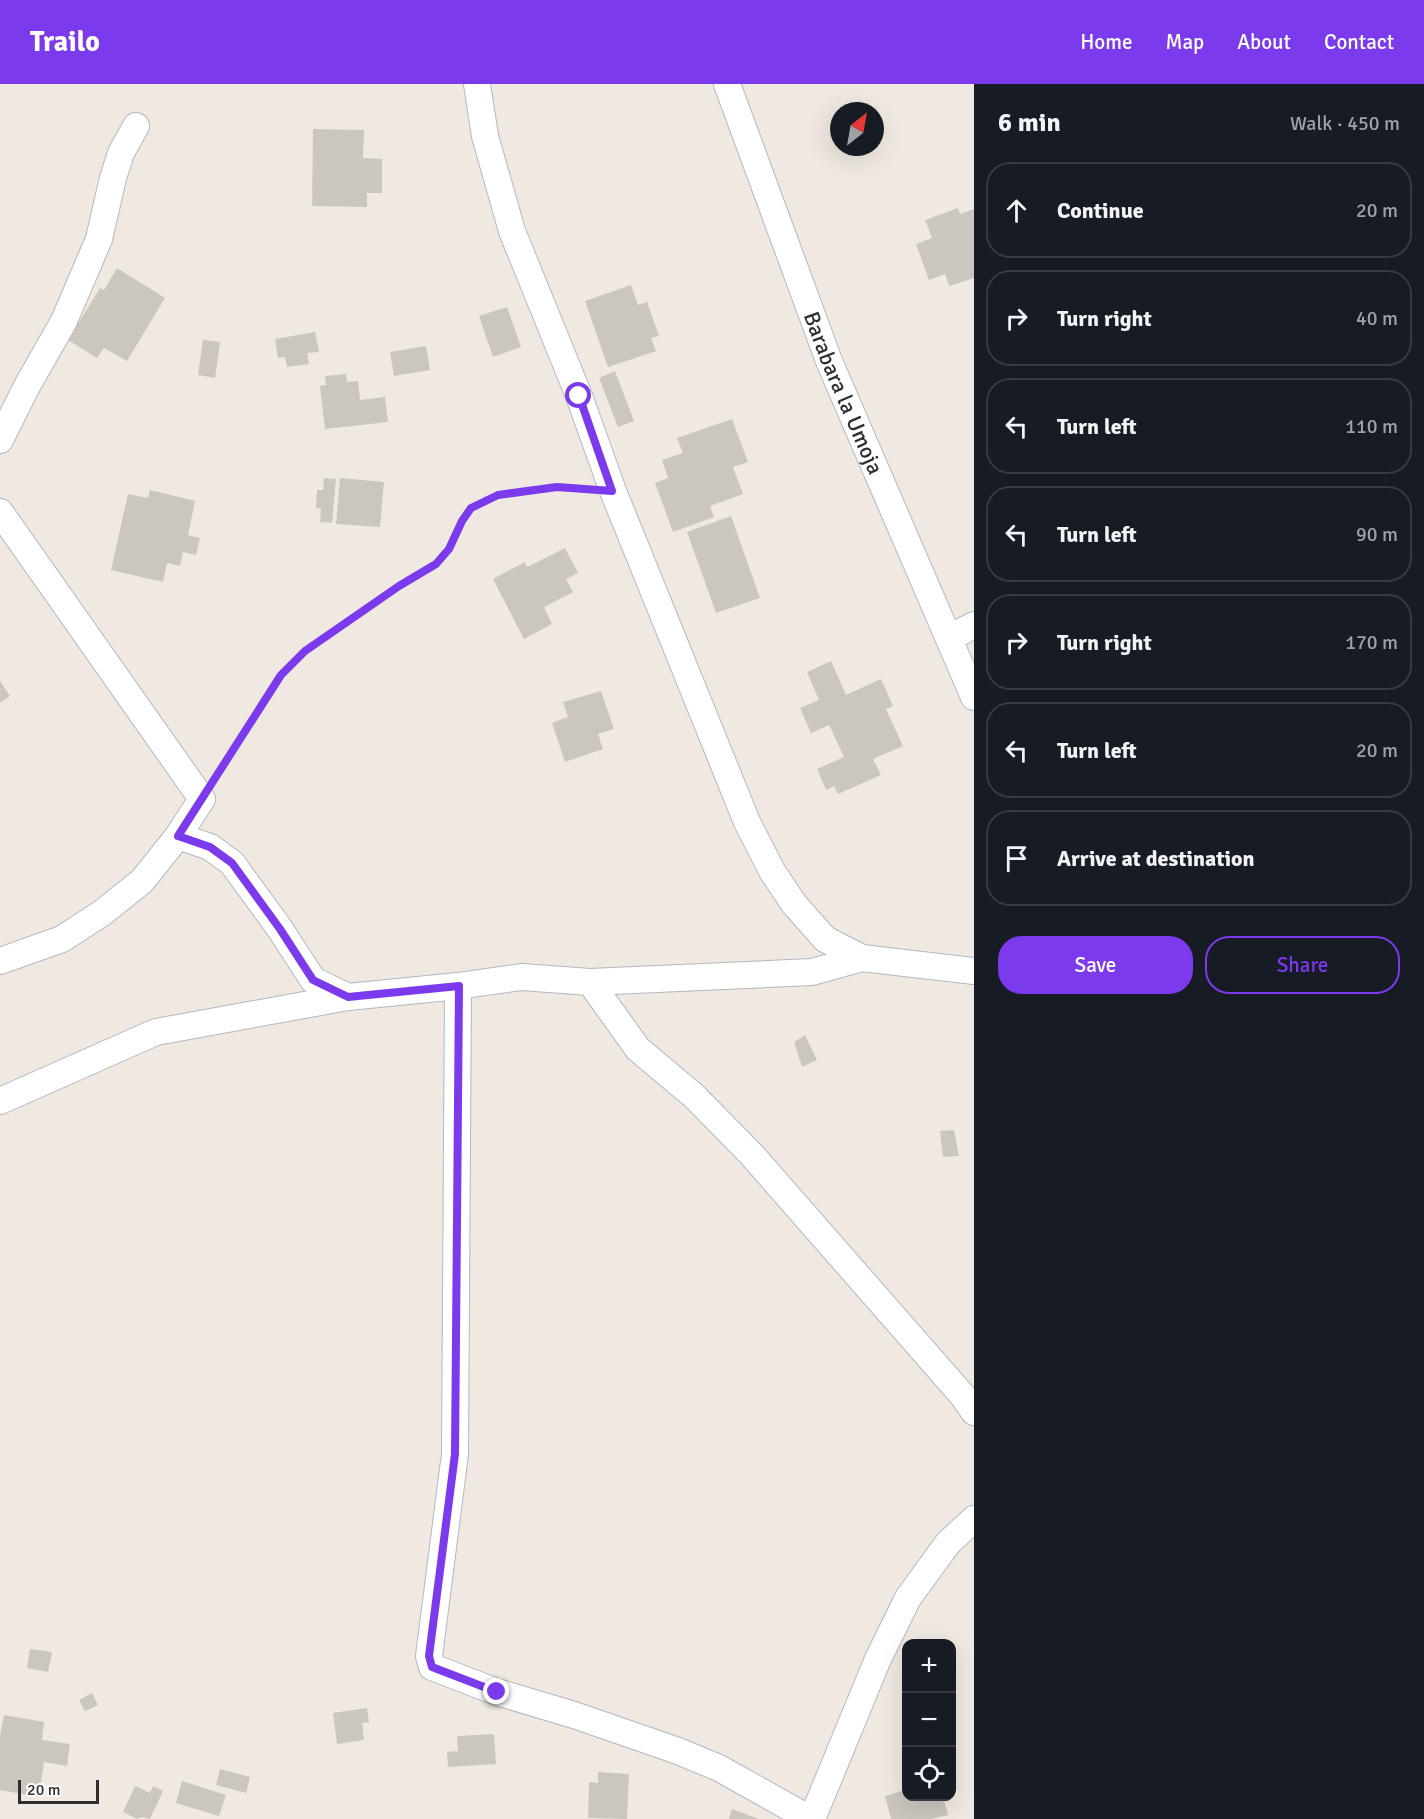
<!DOCTYPE html>
<meta charset="utf-8">
<style>
:root{--surface:#171b24;--page:#20242c;--text:#f1f3f6;--muted:#9ea1a6;--line:#363941;--accent:#7c3aed}
body{margin:0;font-family:Signika,sans-serif;background:var(--page);color:var(--text)}
.controls{position:absolute;right:18px;bottom:18px;display:grid;overflow:hidden;border-radius:12px;box-shadow:0 6px 24px #0002}
.controls button{width:54px;height:54px;display:grid;place-items:center;padding:0;border:0;border-bottom:2px solid var(--line);background:var(--surface);color:var(--text);font:30px sans-serif}
.compass{position:absolute;left:830px;top:18px;width:54px;height:54px;border-radius:50%;background:var(--surface);box-shadow:0 6px 24px #0002;rotate:31deg}
.scale{position:absolute;left:18px;bottom:15px;width:81px;box-sizing:border-box;padding-left:6px;border:3px solid #2e2e2e;border-top:0;font-size:16px;line-height:21px;white-space:nowrap;color:#2e2e2e;-webkit-text-stroke:4px #fff;paint-order:stroke}
.stop{position:absolute;width:18px;height:18px;margin:-14px;border:4px solid #7c3aed;border-radius:50%;background:#fff}
.stop.end{background:#7c3aed;border-color:#fff;box-shadow:0 2px 6px #0008}
.list{margin:0;padding:0;list-style:none}
h2{display:flex;justify-content:space-between;align-items:center;height:78px;margin:0;padding:0 24px;font-size:26px}
h2 small{font-size:20px;font-weight:400;color:var(--muted)}
.list li{display:grid;grid-template-columns:39px 1fr auto;gap:18px;align-items:center;box-sizing:border-box;height:96px;margin:0 12px 12px;padding:0 12px;border:2px solid var(--line);border-radius:24px}
.list b{display:block;font-size:22px;white-space:nowrap}
.list em{font-size:20px;font-style:normal;color:var(--muted)}
.actions{display:flex;gap:12px;padding:18px 24px}
.actions a{flex:1;padding:14px 0;border:2px solid var(--accent);border-radius:24px;text-align:center;font-size:21px;color:var(--accent)}
.actions .main{background:var(--accent);color:#fff}
.icon{flex:none;width:33px;height:33px;fill:none;stroke:currentColor;stroke-width:2;stroke-linecap:round;stroke-linejoin:round}
.map{position:relative;flex:none;width:974px;height:1735px;overflow:hidden}
header{display:flex;align-items:center;gap:36px;box-sizing:border-box;height:84px;padding:0 30px;background:var(--accent);color:#fff}
header strong{font-size:28px}
nav{display:flex;gap:33px;margin-inline-start:auto;font-size:21px}
main{display:flex}
aside{flex:1;background:var(--surface)}
.map>svg:first-child{display:block}
</style>
<header>
<strong>Trailo</strong>
<nav><a>Home</a><a>Map</a><a>About</a><a>Contact</a></nav>
</header>
<main>
<div class="map">
<svg width="974" height="1735" viewBox="0 0 974 1735">
<rect width="100%" height="100%" fill="#efe9e1"/>
<path fill="#cbc7bf" d="M313,45l51,1 -1,28 19,1v34h-15v14l-55,-1z
M958,124l2,6 14,-5v69l-25,8 -4,-12 -16,6 -13,-36 16,-6 -7,-18z
M117,184l48,30 -38,63 -23,-13 -7,10 -29,-18 32,-52 4,2z
M631,201l7,20 9,-3 12,34 -8,2 5,13 -48,16 -23,-66z
M507,223l14,40 -28,10 -14,-41z
M315,248l4,20 -12,1 2,11 -22,3 -2,-10 -7,1 -3,-19z
M203,256l17,2 -5,36 -17,-3z
M426,262l4,24 -36,6 -4,-24z
M615,287l19,50 -16,6 -19,-49z
M346,290l1,8 11,-1 2,19 25,-3 3,25 -63,7 -5,-43 6,-1 -1,-9z
M732,335l16,43 -15,5 10,27 -33,12 4,11 -41,15 -18,-49 13,-5 -6,-18 21,-7 -6,-15z
M324,394l12,1 -4,44 -12,-1 1,-13 -5,-1 1,-18h6z
M340,394l44,4 -4,45 -44,-3z
M150,406l45,11 -7,34 12,3 -4,17 -13,-3 -3,14 -13,-3 -4,19 -52,-12 17,-76 20,4z
M731,432l29,82 -44,15 -29,-81z
M565,464l13,25 -12,6 7,13 -29,15 8,17 -28,15 -31,-60 32,-17 2,5z
M831,577l15,34 35,-16 12,27 -7,3 17,37 -30,13 8,16 -43,19 -4,-8 -8,4 -9,-21 27,-12 -15,-32 -18,8 -11,-25 19,-8 -12,-28z
M0,597l10,15 -10,7z
M601,607l13,38 -16,5 5,15 -38,13 -13,-39 16,-6 -5,-15z
M805,951l12,25 -15,7 -8,-25z
M954,1046l5,26 -16,1 -3,-26z
M30,1565l22,3 -4,20 -21,-4z
M92,1609l6,12 -13,6 -6,-11z
M367,1624l2,14 -7,1 2,17 -27,4 -4,-31z
M4,1631l40,7 -2,18 28,4 -3,22 -23,-4 -5,35 -39,-7v-54z
M494,1650l2,30 -48,3 -1,-15 11,-1 -1,-15z
M220,1685l30,8 -4,16 -30,-8z
M598,1688l31,2 -2,45 -39,-1 1,-36 9,1z
M182,1697l44,14 -7,21 -43,-13z
M135,1702l15,7 3,-7 10,5 -13,28 -9,-2 -4,2 -14,-7z
M906,1706v6h37l5,19 -17,4h-40l-6,-23z
M732,1725l27,10h-30z"/>
<g fill="none" stroke-linecap="round" stroke-linejoin="round">
<defs>
<g id="minor">
<path d="M477,0l8,52 27,95 67,165 34,95 134,331 25,49 22,33 31,35 37,19 112,13"/>
<path id="s1" d="M727,0l102,277 145,336"/>
<path d="M0,356l27,-54 37,-65 35,-82 14,-61 8,-25 15,-27"/>
<path d="M0,428l202,287 -24,37 -36,45 -40,32 -40,26 -62,22"/>
<path d="M949,554l25,-13"/>
<path d="M178,752l32,11 22,16 48,66 33,51 35,17 110,-11 64,-9 68,5 48,67 56,47 57,58 212,242 11,16"/>
<path d="M590,898l222,-10 50,-14"/>
<path d="M458,902l-3,468 -26,202 3,11 65,25 77,23 104,36 41,17 91,51"/>
<path d="M0,1017l156,-69 192,-35"/>
<path d="M812,1735l66,-160 30,-61 40,-55 26,-24"/>
</g>
</defs>
<use href="#minor" stroke="#b4b7c1" stroke-width="28"/>
<path stroke="#c9c9c9" stroke-width="4" stroke-dasharray="4.5 3" stroke-linecap="butt" d="M217,692l64,-101 24,-24 94,-65 37,-22 13,-15 13,-28 9,-13 27,-13 59,-8 27,2"/>
<use href="#minor" stroke="#fff" stroke-width="26"/>
</g>
<g fill="none" stroke-linecap="round" stroke-linejoin="round">
<path stroke="#7c3aed" stroke-width="8" d="M497,1608l-65,-25 -3,-11 26,-202 4,-468 -111,11 -35,-17 -33,-51 -48,-66 -22,-16 -32,-11 103,-161 24,-24 94,-65 37,-22 13,-15 13,-28 9,-13 27,-13 59,-8 55,4 -33,-95"/>
</g>
<g text-anchor="middle" dominant-baseline="central" stroke-width="5" stroke-linejoin="round" paint-order="stroke">
<g font-size="22" fill="#2e2e2e" stroke="#fff">
<text stroke="none"><textPath href="#s1" startOffset="330">Barabara la Umoja</textPath></text>
</g>
</g>
</svg>
<div class="controls">
<button>+</button>
<button>−</button>
<button><svg class="icon" aria-label="locate" viewBox="0 0 24 24"><circle cx="12" cy="12" r="6"/><path d="M12 2v4M12 18v4M2 12h4M18 12h4"/></svg></button>
</div>
<svg class="compass" viewBox="-18 -18 36 36"><path d="M0-13l5 13h-10z" fill="#e53935"/><path d="M0 13l5-13h-10z" fill="#9ea1a6"/></svg>
<div class="scale">20 m</div>
<div class="stop" style="left:579px;top:312px"></div>
<div class="stop end" style="left:497px;top:1608px"></div>
</div>
<aside>
<h2>6 min<small>Walk · 450 m</small></h2>
<ul class="list">
<li><svg class="icon" aria-label="ahead" viewBox="0 0 24 24"><path d="M12 20V5M6 11l6-6 6 6"/></svg><div><b>Continue</b></div><em>20 m</em></li>
<li><svg class="icon" aria-label="right" viewBox="0 0 24 24"><path d="M7 20v-9h11M14 6l5 5-5 5"/></svg><div><b>Turn right</b></div><em>40 m</em></li>
<li><svg class="icon" aria-label="left" viewBox="0 0 24 24"><path d="M17 20v-9H6M10 6l-5 5 5 5"/></svg><div><b>Turn left</b></div><em>110 m</em></li>
<li><svg class="icon" aria-label="left" viewBox="0 0 24 24"><path d="M17 20v-9H6M10 6l-5 5 5 5"/></svg><div><b>Turn left</b></div><em>90 m</em></li>
<li><svg class="icon" aria-label="right" viewBox="0 0 24 24"><path d="M7 20v-9h11M14 6l5 5-5 5"/></svg><div><b>Turn right</b></div><em>170 m</em></li>
<li><svg class="icon" aria-label="left" viewBox="0 0 24 24"><path d="M17 20v-9H6M10 6l-5 5 5 5"/></svg><div><b>Turn left</b></div><em>20 m</em></li>
<li><svg class="icon" aria-label="arrive" viewBox="0 0 24 24"><path d="M6 21V4h12l-3 4 3 4H6"/></svg><div><b>Arrive at destination</b></div></li>
</ul>
<div class="actions"><a class="main">Save</a><a>Share</a></div>
</aside>
</main>
